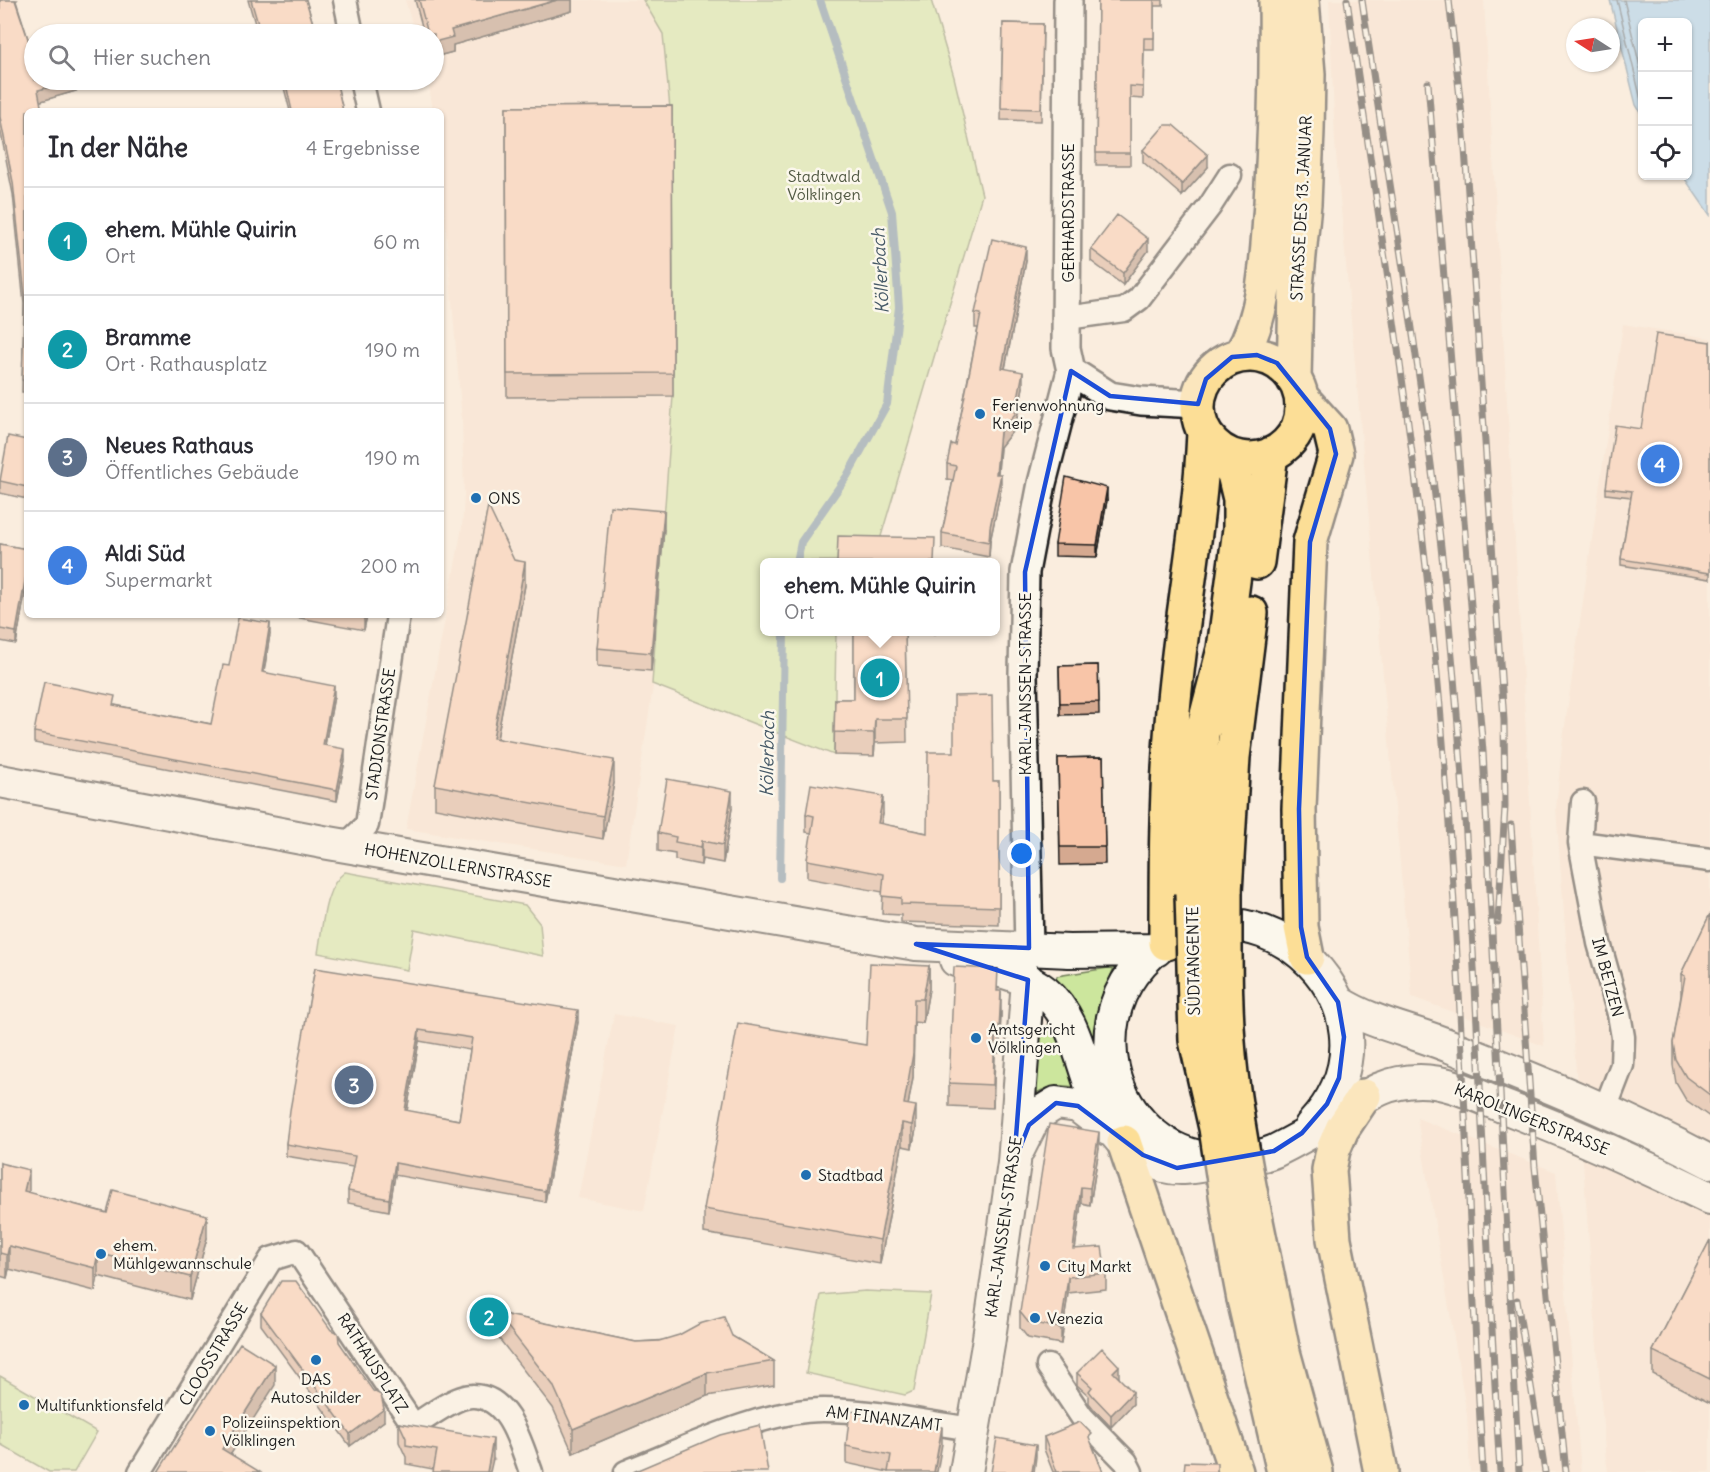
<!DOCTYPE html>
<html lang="de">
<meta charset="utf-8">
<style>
:root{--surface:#fff;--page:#f2f2f3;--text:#2b2b33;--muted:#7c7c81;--line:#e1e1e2;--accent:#0f766e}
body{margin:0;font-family:Delius,sans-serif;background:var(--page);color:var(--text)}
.controls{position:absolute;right:18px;top:18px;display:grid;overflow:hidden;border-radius:9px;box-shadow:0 2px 4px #0004}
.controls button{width:54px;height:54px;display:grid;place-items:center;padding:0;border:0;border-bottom:2px solid var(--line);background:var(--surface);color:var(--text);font:30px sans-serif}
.compass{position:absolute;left:1566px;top:18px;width:54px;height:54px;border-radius:50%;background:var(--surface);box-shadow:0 2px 4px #0004;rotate:282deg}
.you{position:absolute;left:1022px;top:854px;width:21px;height:21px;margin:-15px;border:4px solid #fff;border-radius:50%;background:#1a73e8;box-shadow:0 0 0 9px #1a73e833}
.badge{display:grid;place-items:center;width:39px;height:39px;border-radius:50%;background:var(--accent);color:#fff;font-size:20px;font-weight:700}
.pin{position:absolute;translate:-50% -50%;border:3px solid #fff;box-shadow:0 2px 6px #0006}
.popup{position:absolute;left:760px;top:558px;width:240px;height:78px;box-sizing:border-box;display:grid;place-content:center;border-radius:9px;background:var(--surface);filter:drop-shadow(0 2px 4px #0005);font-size:20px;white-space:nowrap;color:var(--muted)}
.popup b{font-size:22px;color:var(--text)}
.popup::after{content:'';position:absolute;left:50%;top:100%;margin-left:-12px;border:12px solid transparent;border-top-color:var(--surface)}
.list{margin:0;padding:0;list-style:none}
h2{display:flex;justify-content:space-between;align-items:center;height:78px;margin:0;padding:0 24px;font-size:26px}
h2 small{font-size:20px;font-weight:400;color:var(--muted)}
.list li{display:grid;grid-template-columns:39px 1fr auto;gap:18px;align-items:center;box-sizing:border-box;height:108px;padding:0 24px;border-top:2px solid var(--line)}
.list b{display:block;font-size:22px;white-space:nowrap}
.list p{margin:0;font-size:20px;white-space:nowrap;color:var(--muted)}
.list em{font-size:20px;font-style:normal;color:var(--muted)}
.icon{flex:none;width:33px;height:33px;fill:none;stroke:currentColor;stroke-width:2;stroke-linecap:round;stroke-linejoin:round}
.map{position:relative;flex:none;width:1710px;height:1472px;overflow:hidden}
.search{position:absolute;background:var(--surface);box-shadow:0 2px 4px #0004;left:24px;top:24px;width:420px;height:66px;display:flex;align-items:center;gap:15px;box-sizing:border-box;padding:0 21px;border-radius:33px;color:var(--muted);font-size:22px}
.panel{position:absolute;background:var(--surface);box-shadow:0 2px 4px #0004;left:24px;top:108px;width:420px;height:510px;border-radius:9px}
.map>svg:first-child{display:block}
</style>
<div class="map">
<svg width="1710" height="1472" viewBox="0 0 1710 1472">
<rect width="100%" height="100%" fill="#faedde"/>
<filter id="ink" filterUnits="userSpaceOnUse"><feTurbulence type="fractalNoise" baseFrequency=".0167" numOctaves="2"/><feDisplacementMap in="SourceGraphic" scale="12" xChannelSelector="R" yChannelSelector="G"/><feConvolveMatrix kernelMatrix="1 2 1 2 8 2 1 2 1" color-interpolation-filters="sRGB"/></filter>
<g filter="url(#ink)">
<path fill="#f9e1ce" d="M405,0h238l20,34 9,96 1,266 -18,278 -29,190 -220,-35 56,-302 2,-32 -2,-74 -21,-251v-59h-8l-5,-31h6v-46h-19z
M1329,0h155l60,1046 -132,-49 -77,-854z
M1623,324l87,14v1134h-102l-3,-20 -49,-643 6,-63z
M614,1014l65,12 -35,185 -66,-13z
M1417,1118l139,54 25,300h-111l-3,-57z"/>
<path fill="#cce69d" stroke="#74815c" stroke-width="1.5" d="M643,0h288l23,77 28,118 -108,365 -110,2v70h72l-2,123 -182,-71 21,-288 -1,-266 -9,-96z
M345,872l180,33 15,19 3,32 -129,-27 -7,41 -89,-17c5,-26 5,-65 27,-81z
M1114,967l-13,38 -8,44 -27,-56 -10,-13 1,-4z
M1049,1024l4,2 26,62c-19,-4 -32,-2 -48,8 2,-17 5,-62 18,-72z
M865,1291l66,3 -17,97 -9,4 -99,-22 15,-78z
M0,1376l97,56 -23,40h-25l-49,-28z"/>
<path fill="#94c9f2" stroke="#64849c" stroke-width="1.5" d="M1610,0h100v215l-27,-39h5v-154h-46v93l-6,-10z"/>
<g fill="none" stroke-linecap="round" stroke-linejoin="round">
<path stroke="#4c6172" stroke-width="1.5" d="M1617,0l25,104
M1624,0l18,75"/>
<path stroke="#64849c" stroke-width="8" d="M797,562l4,-20 46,-66 40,-72 12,-97 -7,-95 -72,-212
M780,878l4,-246"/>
<defs>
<path id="minor" d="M345,0l7,34
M361,80l7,31
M1067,318l57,-8 15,-11 71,-93 20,-31
M1583,802l-3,41 19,100 20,71 4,23 -1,28 -17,44
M1580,843l130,17
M346,845l21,-20 31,-210
M1048,1366l34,51 44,45 5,10
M140,1472l131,-213 26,-8 117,175c13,-9 42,-30 58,-30 37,-1 49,49 59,76
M626,1472c56,-22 136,-62 197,-62 50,0 101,13 150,19"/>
<path id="tertiary" d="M1071,371l39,25 31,5 57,3
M1029,948l-6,-274 2,-102 17,-89 29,-112 -5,-23 2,-348"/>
<path id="secondary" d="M0,781l323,61 593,102 153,7 87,-1
M956,960c31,8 64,12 89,32 53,44 29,146 119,174 18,5 36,0 54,-3 19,-4 39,-4 57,-12 18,-9 36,-19 52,-29 33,-20 51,-41 93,-41 31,0 59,16 87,27 69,27 136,57 203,90
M1338,1002c34,22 76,29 114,45 88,35 174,70 258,115
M1019,1148l16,-32 21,-13 22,3 30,23
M1195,1156c-41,-11 -73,-46 -82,-88 -7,-33 0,-68 20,-95 99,-131 293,31 178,153
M966,1472l22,-127 26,-182 14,-183"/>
<path id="primary" d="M1241,355c26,-44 26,-103 30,-152 4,-68 6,-135 5,-203
M1198 407a52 52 0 1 1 104 0a52 52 0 1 1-104 0Z
M1294,380l2,-94 8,-82 3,-74 1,-56 -6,-74
M1301,397l29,32 6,25 -26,88 -11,267 2,118 6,30
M1257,562l14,-108
M1225,892l8,-135 18,-144
M1192,893l10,-159 22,-85 16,-120v-30l-6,-25 -14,-24
M1166,943c0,-74 0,-147 6,-220 7,-97 28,-193 32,-291
M1364,1096l-22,33 -9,21 -4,20 5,69 47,233
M1124,1142l112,330
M1271,1294l12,58 33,120
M1244,1299l40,173"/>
</defs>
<use href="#minor" stroke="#1c1c1c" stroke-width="27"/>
<use href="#tertiary" stroke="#1c1c1c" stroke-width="32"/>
<use href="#secondary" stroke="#1c1c1c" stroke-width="36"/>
<use href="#primary" stroke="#1c1c1c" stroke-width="38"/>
<use href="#minor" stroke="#fbf7ec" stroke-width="22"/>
<use href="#tertiary" stroke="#fbf7ec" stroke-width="27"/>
<use href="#secondary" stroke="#fbf7ec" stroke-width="32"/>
<use href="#primary" stroke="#fcde96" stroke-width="33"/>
<defs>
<path id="rail" d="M1347,0c35,243 75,485 95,730 20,247 26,495 41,742
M1362,0c32,218 71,436 90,656 25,271 31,544 48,816
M1449,0l15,134 40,586 1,87 -7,115
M1428,83l55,668 36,721
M1511,825l24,342 31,305
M1517,1300l28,172"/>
</defs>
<use href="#rail" stroke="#1c1c1c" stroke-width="7"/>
<use href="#rail" stroke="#fbf7ec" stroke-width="4.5" stroke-dasharray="14" stroke-linecap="butt"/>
<defs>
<path id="primary-bridge" d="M1225,892c0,60 -1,122 6,182 9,74 25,147 40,220
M1192,893l4,147 20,88 17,113 11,58"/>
</defs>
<use href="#primary-bridge" stroke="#1c1c1c" stroke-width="38" stroke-linecap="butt"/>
<use href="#primary-bridge" stroke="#fcde96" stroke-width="33"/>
</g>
<path fill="#d5a990" stroke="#1c1c1c" stroke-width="1.5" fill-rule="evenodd" d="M0,0h17l-1,1 16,50 44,40 -36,10 -13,10v281h-5l2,-88 -11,-110 -13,-65z
M248,0h58l10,34h-58z
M415,0h157v11l-119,34v7l-19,5v-23h-10z
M1098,0h65v6h-9v44h-10l-1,49 -13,-1v67h-34z
M1003,23l40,1 -2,97 -40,-1z
M282,80h54l7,31h-53z
M672,106l1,290 -166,1 -1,-290z
M1143,150l65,17 -26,29 -39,-34z
M1091,249l57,2 -25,34 -32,-24z
M1026,261l-21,108 18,18 -8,41 -15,19 -2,27 3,15 -11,53 -1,15 -47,-9v-15l11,-53 -6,-1v-15l8,-19 23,-117h-3v-15z
M1710,342v237l-89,-14v-6l10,-62 -25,-3v-6l35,-59z
M27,440v59l-27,-6v-14z
M1107,500l-10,57 -42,-1v-12z
M664,529l-13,142 -54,-5v-18z
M0,544l27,5v33l-11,62 -16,-3z
M525,585l-28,153 117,45 -11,56 -168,-31v-23z
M284,615h83l-3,15z
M836,632h98v2h-29l2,108 -32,1 -1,13 -40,-1 1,-56h19v-65l-18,-1z
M270,634l-6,38 70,24 -9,49 20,15 -8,41 -303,-58v-11l81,-27 96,19z
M1098,665l1,49 -39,1 -1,-49z
M1103,757l2,107 -45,1 -2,-107z
M993,781h6v144l-98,-3v-7l-19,-1 1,-22 -76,-14v-18l5,-27 -6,-1v-18h77l-2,10 46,9z
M732,808l-9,55 -21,-4 -1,6 -26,-5v-6l-17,-3v-18z
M1710,914v203l-24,-17 -10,-17 -3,-18v-22l8,-47v-22z
M929,966v23l-6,34 -9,-1 -1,55 -5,28 8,24 -4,19 -10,-2 -22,118 -176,-31v-24l162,-164z
M315,968l263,54 -33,180 -150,-27 -6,36 -41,-8v-12l5,-24 -67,-11v-12zM419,1041l51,9 -11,70 -52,-9z
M998,991l3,23 -2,39h-4l-2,55 -44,-2v-23z
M1099,1148l-9,57 -9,-2 -6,46 31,24v16l-38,4 -7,51 -33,-6 -8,-10v-16z
M0,1163l29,30 178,45 -17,62 -92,-24 -3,15 -86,-22 -2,9 -7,-2z
M1710,1240v163l-57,-29v-23z
M261,1313l78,29 45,79 -34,25 -89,-121z
M497,1313l139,29 96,-6 42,25v24l-67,11 -134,57 -20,-45 -56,-72z
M1077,1373l42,5 14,26 -22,23 -18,-19 -4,-5v-7l-12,-11z
M399,1423l94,36 -60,10 -27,-5v-7l-7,-15z
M1044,1437l48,7 11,28h-50l-9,-23z
M942,1444l-54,28 -42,-9v-17z"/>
<path fill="#ae8a76" stroke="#1c1c1c" stroke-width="1.5" d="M557,0h15v11l-119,34v7l-19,5v-15l17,-12z
M76,80v11l-38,11v-12z
M236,80h20l-20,4z
M1208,155v12l-26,29v-12z
M1148,239v12l-25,34v-12z
M1026,247v14l-24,122v-15z
M1023,372v15l-8,41 -15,19 -4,42v-15l4,-42z
M1001,474v15l-11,53 -1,15 1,-30z
M1107,488v12l-10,57v-12z
M664,511v18l-13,142v-18z
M525,562v23l-32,176v-23z
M27,570v12l-11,62v-12z
M365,615h2l-3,15v-12z
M270,623v11l-8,49v-11z
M334,686v10l-11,60v-11z
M875,719v24l-1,13v-23z
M345,749v11l-8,41v-11z
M614,760v23l-11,56v-23z
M732,791v17l-9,55v-18z
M883,796v18l-5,27v-18z
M702,841v18l-1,6v-18z
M929,966v23l-6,34v-24z
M1001,991v23l-2,39v-23z
M578,1010v12l-33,180v-11z
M914,1022l-1,55 -8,46 -1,-19z
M419,1030v11l-14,81v-12z
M995,1030v23l-2,55v-23z
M916,1106v23l-4,19v-23z
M902,1123v23l-22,118v-24z
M1099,1132v16l-9,57v-17z
M395,1163v12l-6,36v-12z
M29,1170v23l-5,-2z
M1081,1187v16l-8,63v-17z
M207,1215v23l-17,62v-23z
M9,1246v23l-2,9v-23z
M98,1253v23l-3,15v-23z
M1068,1277v16l-7,51v-16z
M275,1365v20l-53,83v-19z
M1119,1366v12l-6,6v-12z
M707,1373v23l-134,57v-24z
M1133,1392v12l-22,23v-12z
M384,1409v12l-34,25v-12z
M942,1427v17l-5,28h-3z
M493,1439v20l-3,13h-3z
M1036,1445v12l-2,15h-2z"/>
<path fill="#f8c5a8" stroke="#1c1c1c" stroke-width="1.5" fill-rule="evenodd" d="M0,0h15l17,51h2v29h42l-38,10 4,21h-15v269h-5l3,-85 -12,-113 -13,-65z
M251,0h55l10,34h-55z
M419,0h138l-106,30 2,7 -19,5v-8h-6z
M1098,0h56v38h-10l-1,49 -13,-1v67h-34z
M1003,23l40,1 -2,85 -40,-1z
M285,80h51l7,31h-51z
M672,106l1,267 -166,1 -1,-267z
M1165,125h8l35,30 -26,29 -39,-34z
M1117,215l31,24 -25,34 -32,-24z
M992,239l34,8 -24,121 21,4 -8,42 -15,18 -4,42h5l-11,53 -1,15 -47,-9 14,-67 -9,-2 4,-20 4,1 26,-131 -6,-1z
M1656,334l54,8v231l-89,-14 11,-68 -26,-3 9,-63 26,4z
M8,436l19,4v47l-27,-6z
M1066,477l41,11 -10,57 -42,-1z
M488,506l26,54 11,2 -32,176 121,22 -11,56 -168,-31z
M610,506l54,5 -13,142 -54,-5z
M838,536l97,2 -1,24h-97z
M0,544l27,5v21l-11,62 -16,-3z
M346,615h19l-1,3z
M238,618l32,5 -8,49 72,14 -11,59 22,4 -8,41 -303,-58 10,-50 71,14 -2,9 98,19 12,-59 6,1z
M854,632h51l2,87h-32l-1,14 -40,-1 1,-33h19z
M1098,665l1,37 -39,1 -1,-37z
M992,695l1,86h6v126l-98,-3v-6l-19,-2 2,-22 -77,-14 7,-44 -8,-2 5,-30 72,12 -5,27 49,10 1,-81h26v-56z
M1103,757l2,90h-45l-2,-89z
M667,779l65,12 -9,54 -21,-4 -1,6 -26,-5 1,-5 -18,-4z
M1710,914v181l-24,-18 -10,-17 -3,-17 12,-67 -4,-2z
M870,963l59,3 -6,33h-9l-1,55 -9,50 12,2 -4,19 -10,-2 -22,117 -176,-31 34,-186 128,22z
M954,967l44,2 -1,22h4l-2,39h-4l-2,55 -44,-2z
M315,968l263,42 -33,181 -150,-28 -6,36 -41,-8 7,-35 -69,-12 4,-34zM419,1030l53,8 -13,82 -54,-10z
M1049,1124l50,8 -9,56 -9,-1 -8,62 29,-2 4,26 -38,4 -7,51 -33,-6 -8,-10z
M0,1163l29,7 -5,21 83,22 6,-23 94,25 -17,62 -92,-24 -3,15 -86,-22 -2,9 -7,-2z
M1710,1240v139l-57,-28z
M281,1281h15l35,49 7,3 1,9 34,49 8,4 3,14 -34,25 -89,-121z
M497,1313l139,29 23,-1 20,-6 20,-11 25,-7 8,19 42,25 -67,12 -134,56 -20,-44z
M240,1343l35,22 -53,84 38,23h-102z
M1102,1348l17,18 -6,6 20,20 -22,23 -18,-19 -4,-5 3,-4 -15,-14z
M850,1411l92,16 -8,45h-46l3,-17 -45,-9z
M1080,1422l12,12 -3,3 14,35h-46l-13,-35z
M399,1423l94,16 -6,33h-54l4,-22 -31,-5v-7z
M760,1425l8,47h-135l87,-37z
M997,1438l39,7 -4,27h-41z
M1185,1462l32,1v9h-33z"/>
</g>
<path d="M0 0H1710V1472H0ZM1257,355l20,8 53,66 6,25 -26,88 -11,267 2,118 6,30 31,45 6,35 -5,41 -12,26 -25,29 -28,18 -97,17 -34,-13 -65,-49 -22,-3 -27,22 -15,38 14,-183 -112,-36 113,4 -4,-376 46,-201 39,25 88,8 8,-25 26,-22z" fill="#faedde" fill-opacity=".55" fill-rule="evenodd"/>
<path fill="none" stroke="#1d4ed8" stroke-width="4.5" stroke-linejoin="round" d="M1257,355l20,8 53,66 6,25 -26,88 -11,267 2,118 6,30 31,45 6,35 -5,41 -12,26 -25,29 -28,18 -97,17 -34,-13 -65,-49 -22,-3 -27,22 -15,38 14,-183 -112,-36 113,4 -4,-376 46,-201 39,25 88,8 8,-25 26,-22z"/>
<g fill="#1f6fb2" stroke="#fbf7ec" stroke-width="2">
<circle cx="980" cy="414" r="6"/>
<circle cx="476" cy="498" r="6"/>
<circle cx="976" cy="1038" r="6"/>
<circle cx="806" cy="1175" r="6"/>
<circle cx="101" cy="1254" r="6"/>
<circle cx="1045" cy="1266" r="6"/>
<circle cx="1035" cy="1318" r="6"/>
<circle cx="316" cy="1360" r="6"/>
<circle cx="24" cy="1405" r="6"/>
<circle cx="210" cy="1431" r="6"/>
</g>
<g text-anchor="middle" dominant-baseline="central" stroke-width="5" stroke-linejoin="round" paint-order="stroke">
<g font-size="16" fill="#515943" stroke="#fbf7ec">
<text x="824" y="176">Stadtwald<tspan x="824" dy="18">Völklingen</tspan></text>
</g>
<g font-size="16" fill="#1c1c1c" stroke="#fbf7ec">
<text transform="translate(1301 208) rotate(-87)">STRASSE DES 13. JANUAR</text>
<text transform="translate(1068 213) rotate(-90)">GERHARDSTRASSE</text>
<text transform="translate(1025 684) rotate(-90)">KARL-JANSSEN-STRASSE</text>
<text transform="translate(380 734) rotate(-82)">STADIONSTRASSE</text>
<text transform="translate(458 865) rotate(10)">HOHENZOLLERNSTRASSE</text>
<text transform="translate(1193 961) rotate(-91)">SÜDTANGENTE</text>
<text transform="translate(1608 977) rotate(75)">IM BETZEN</text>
<text transform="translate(1532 1119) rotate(22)">KAROLINGERSTRASSE</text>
<text transform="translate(1003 1227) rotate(-82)">KARL-JANSSEN-STRASSE</text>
<text transform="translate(213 1354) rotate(-59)">CLOOSSTRASSE</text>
<text transform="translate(373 1363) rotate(57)">RATHAUSPLATZ</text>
<text transform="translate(884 1418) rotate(7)">AM FINANZAMT</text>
</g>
<g font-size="16" fill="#1c1c1c" stroke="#fbf7ec" text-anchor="start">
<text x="992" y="405">Ferienwohnung<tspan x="992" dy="18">Kneip</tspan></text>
<text x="488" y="498">ONS</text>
<text x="988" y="1029">Amtsgericht<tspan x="988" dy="18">Völklingen</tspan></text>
<text x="818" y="1175">Stadtbad</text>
<text x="113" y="1245">ehem.<tspan x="113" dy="18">Mühlgewannschule</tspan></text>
<text x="1057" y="1266">City Markt</text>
<text x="1047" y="1318">Venezia</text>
<text x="316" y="1379" text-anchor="middle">DAS<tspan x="316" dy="18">Autoschilder</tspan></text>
<text x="36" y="1405">Multifunktionsfeld</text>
<text x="222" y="1422">Polizeiinspektion<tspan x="222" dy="18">Völklingen</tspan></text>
</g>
<g font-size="18" font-style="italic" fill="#465967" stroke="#fbf7ec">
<text transform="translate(880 271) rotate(-93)">Köllerbach</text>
<text transform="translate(767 754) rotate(-89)">Köllerbach</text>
</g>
</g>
</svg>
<div class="controls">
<button>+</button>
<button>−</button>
<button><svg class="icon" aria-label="locate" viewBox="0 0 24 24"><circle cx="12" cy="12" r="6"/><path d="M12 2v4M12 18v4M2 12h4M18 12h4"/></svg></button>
</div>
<svg class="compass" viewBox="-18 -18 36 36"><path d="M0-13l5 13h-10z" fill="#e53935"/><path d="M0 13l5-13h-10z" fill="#7c7c81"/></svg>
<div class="you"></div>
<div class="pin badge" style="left:880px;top:678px;background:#0f9aa8">1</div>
<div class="popup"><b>ehem. Mühle Quirin</b>Ort</div>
<div class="pin badge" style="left:489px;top:1317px;background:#0f9aa8">2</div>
<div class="pin badge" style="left:354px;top:1085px;background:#5c6f8a">3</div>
<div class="pin badge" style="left:1660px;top:464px;background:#3f7fe0">4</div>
<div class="search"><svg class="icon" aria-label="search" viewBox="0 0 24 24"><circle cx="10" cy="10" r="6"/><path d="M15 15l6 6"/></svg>Hier suchen</div>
<section class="panel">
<h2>In der Nähe<small>4 Ergebnisse</small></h2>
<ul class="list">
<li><span class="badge" style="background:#0f9aa8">1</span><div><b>ehem. Mühle Quirin</b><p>Ort</p></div><em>60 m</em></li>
<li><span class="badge" style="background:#0f9aa8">2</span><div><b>Bramme</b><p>Ort · Rathausplatz</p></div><em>190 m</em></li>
<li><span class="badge" style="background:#5c6f8a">3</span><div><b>Neues Rathaus</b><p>Öffentliches Gebäude</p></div><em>190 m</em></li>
<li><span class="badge" style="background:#3f7fe0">4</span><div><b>Aldi Süd</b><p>Supermarkt</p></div><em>200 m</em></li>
</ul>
</section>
</div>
